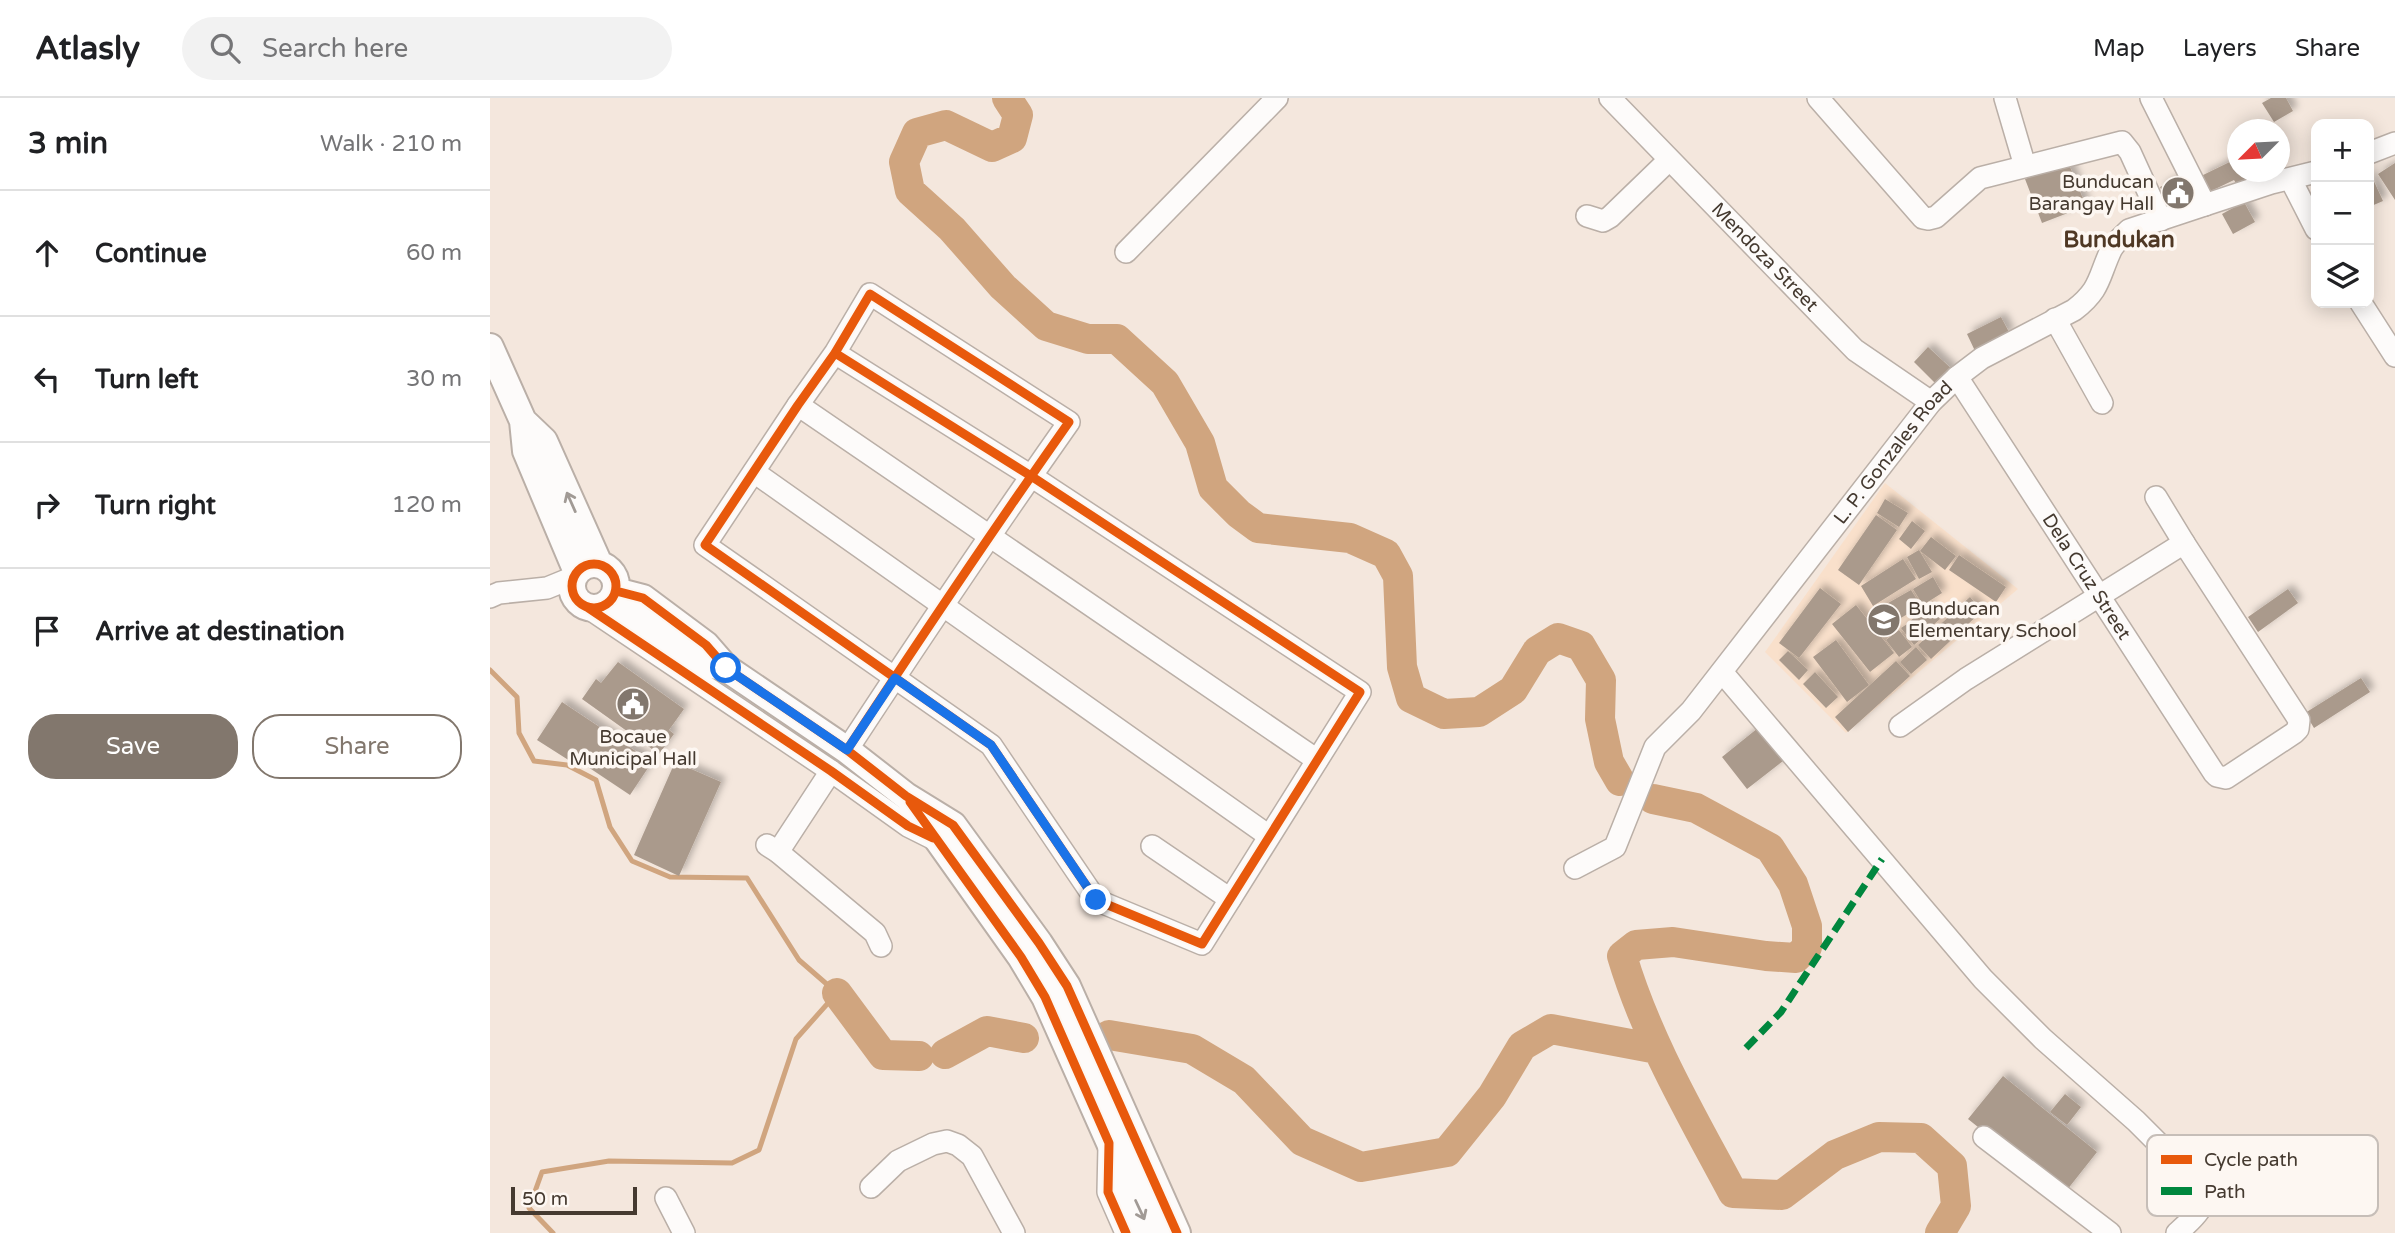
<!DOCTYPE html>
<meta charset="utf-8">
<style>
:root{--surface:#fff;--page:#f2f2f2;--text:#202124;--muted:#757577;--line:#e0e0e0;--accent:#82776d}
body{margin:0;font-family:"Varela Round",sans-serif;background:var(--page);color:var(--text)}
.controls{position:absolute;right:21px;top:21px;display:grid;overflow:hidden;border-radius:14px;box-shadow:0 4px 18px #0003}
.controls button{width:63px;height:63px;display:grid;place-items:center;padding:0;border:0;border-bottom:2px solid var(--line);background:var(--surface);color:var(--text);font:35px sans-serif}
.compass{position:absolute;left:1737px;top:21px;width:63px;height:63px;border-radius:50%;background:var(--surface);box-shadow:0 4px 18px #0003;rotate:246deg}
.scale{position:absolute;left:21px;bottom:18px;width:126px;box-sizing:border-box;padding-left:7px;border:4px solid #453a30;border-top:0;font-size:19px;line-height:24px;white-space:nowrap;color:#453a30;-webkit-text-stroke:5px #fdf7f2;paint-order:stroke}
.stop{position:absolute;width:21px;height:21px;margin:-16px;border:5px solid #1a73e8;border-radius:50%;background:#fff}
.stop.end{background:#1a73e8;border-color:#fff;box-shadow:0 2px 7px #0008}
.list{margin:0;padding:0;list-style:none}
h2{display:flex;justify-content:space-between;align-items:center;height:91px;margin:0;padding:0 28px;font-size:30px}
h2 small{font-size:23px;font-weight:400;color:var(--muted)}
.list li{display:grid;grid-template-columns:46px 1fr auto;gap:21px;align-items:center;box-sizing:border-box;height:126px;padding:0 28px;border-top:2px solid var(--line)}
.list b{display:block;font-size:26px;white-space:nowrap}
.list em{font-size:23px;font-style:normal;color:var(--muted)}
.actions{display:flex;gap:14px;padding:21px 28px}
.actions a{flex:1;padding:16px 0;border:2px solid var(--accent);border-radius:28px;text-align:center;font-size:24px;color:var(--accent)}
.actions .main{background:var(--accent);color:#fff}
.icon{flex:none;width:38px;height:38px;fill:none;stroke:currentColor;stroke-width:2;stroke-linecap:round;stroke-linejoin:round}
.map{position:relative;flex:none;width:1905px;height:1135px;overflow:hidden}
header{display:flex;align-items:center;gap:42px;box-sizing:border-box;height:98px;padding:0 35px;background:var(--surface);border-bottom:2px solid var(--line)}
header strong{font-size:33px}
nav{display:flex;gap:38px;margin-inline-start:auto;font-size:24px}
.search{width:490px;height:63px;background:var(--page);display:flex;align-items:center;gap:18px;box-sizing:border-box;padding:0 24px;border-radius:38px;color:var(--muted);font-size:26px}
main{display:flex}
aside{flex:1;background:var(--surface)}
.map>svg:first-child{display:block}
</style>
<header>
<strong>Atlasly</strong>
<div class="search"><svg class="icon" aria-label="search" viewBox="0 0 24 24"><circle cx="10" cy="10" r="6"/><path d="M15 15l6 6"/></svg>Search here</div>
<nav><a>Map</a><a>Layers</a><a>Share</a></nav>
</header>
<main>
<aside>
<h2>3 min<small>Walk · 210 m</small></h2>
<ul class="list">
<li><svg class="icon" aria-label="ahead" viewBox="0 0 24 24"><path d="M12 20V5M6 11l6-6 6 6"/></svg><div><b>Continue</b></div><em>60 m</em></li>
<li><svg class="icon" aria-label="left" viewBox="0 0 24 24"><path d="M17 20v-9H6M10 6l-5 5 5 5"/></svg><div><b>Turn left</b></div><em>30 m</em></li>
<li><svg class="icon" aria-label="right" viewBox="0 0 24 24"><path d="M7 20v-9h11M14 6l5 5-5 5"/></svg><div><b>Turn right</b></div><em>120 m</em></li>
<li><svg class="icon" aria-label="arrive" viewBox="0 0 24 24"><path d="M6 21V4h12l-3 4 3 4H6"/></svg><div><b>Arrive at destination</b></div></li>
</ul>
<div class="actions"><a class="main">Save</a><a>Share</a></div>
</aside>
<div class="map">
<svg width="1905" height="1135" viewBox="0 0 1905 1135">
<defs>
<filter id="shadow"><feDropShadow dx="5" dy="-5" stdDeviation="3.5" flood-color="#0004"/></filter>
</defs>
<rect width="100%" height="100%" fill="#f4e7dd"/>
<path fill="#f9e0cb" d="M1395,385l133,106 -172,144 -81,-81z"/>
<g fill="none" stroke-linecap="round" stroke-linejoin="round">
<path stroke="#d0a57f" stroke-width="5" d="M0,572l27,27 2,36 15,28 33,4 29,15 14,47 22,34 38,16 77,1 52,82 38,33 -41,46 -37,111 -27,13 -123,-2 -67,11 -13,36 24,25"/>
<path stroke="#d0a57f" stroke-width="30" d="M517,0l11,17 -6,23 -20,9 -46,-22 -29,8 -13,29 6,29 42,38 51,58 43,39 42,13h29l48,44 35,60 13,45 26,26 19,14 92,10 36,16 12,22 4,91 9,31 33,16 35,-2 34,-22 24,-39 21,-13 23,8 20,34 -1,39 9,43 11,19
M1163,701l43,9 74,40 23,36 14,42v21l-11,11 -30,-2 -93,-14 -37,3 -14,11c25,84 70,160 111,237l49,2 53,-40 44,-18 42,1 31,28 4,40 -16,27
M347,895l46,62 36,1
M619,937l83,14 52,31 58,61 59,26 86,-15 45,-56 30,-50 29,-17 106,20
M455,956l42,-23 37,7"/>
</g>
<path fill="#aa9a8c" filter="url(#shadow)" d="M1781,0h15l7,13 -19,11 -12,-19z
M1748,60v14h12l4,8 -15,8 -5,-8 -25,12 -8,-16z
M1578,64l18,44 -44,17 -17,-44z
M1905,65v37l-17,-26z
M1695,77l11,23 -25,12 -11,-23z
M1881,77l12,26 -14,6v-31z
M1754,104l11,20 -22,12 -11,-20z
M1511,219l9,17 -35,17 -8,-17z
M1438,249l26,24 -15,16 -25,-25z
M1395,401l23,14 -9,14 -22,-14z
M1386,417l21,15 -38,55 -21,-15z
M1422,423l13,10 -14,18 -12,-10z
M1441,439l25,19 -11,14 -25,-19z
M1429,452l13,22 -13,7 -12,-22z
M1469,457l47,32 -10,15 -47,-32z
M1413,461l13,20 -43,27 -12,-20z
M1443,479l9,16 -19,12 -10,-16z
M1330,490l21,16 -42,54 -20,-15z
M1798,491l10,14 -40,29 -10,-15z
M1421,492l10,16 -37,22 -10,-17z
M1480,499l12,14 -51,48 -13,-14z
M1366,507l38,48 -24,19 -38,-48z
M1438,507l12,14 -20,18 -12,-14z
M1417,526l13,16 -6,5 -13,-17z
M1409,532l13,17 -13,10 -13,-17z
M1346,542l33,45 -22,17 -34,-45z
M1426,549l11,13 -16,14 -11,-12z
M1298,553l20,19 -9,10 -20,-20z
M1406,563l14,15 -62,56 -13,-15z
M128,564l66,47 -15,21 5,4 -15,20 -77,-55 14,-20 5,4z
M1325,574l23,25 -12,11 -23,-24z
M1871,580l9,14 -56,36 -9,-15z
M72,604l90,60 -22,33 -57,-38 -3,4 -33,-21z
M1268,630l25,33 -36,28 -25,-32z
M185,664l46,20 -42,94 -45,-21z
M1513,978l94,76 -34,43 -95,-76z
M1575,996l16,13 -14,18 -17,-13z"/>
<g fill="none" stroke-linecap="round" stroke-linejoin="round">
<defs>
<g id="minor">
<path id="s1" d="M1120,0l245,252 76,52"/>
<path d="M1328,0l105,120 5,1 8,-2 44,-39 142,-36 8,10 31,68"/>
<path d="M1515,0l20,68"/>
<path d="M1661,0l54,107"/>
<path d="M1879,55l26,-10"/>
<path d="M1801,82l25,49"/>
<path d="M1097,118l16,5 7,-4 59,-57"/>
<path d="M636,154l151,-154"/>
<path d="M1871,205l34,53"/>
<path d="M1565,221l47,84"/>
<path d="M345,255l196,123 329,216 -158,252 -106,-44 -105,-155 -286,-200 93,-140 37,-52 35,-59 199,128c-76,108 -150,218 -222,328"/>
<path id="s2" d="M1467,279l257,396 3,3 9,2 68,-45 4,-4 1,-9 -115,-177"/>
<path d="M308,307l519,355"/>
<path d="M264,374l515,364"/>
<path d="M0,499l9,-4 48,-5 27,-11"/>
<path d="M97,509l244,164 77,55 28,14"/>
<path d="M1232,574l261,307 60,60 93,82 66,66c10,17 -13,35 -25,46"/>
<path d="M1410,628l66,-47 218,-136 -28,-46"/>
<path d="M277,747l11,7 97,81 6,13"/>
<path d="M662,748l78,53"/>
<path d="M288,754l53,-81"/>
<path id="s3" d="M1085,770l40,-21 40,-100 36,-36 240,-309 26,-25 25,-19 92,-48c27,-21 24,-32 37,-60 4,-8 12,-14 18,-20l142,-47 45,-11"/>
<path d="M1494,1039l126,96"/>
<path d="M619,1047l-1,47 18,41"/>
<path d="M381,1089l27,-26 35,-17 14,-3 11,4 14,11 42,77"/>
<path d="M176,1100l18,35"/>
</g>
<path id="major" d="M0,249l33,74 3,30 51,121
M33,323l21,20 55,123
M82 488a22 22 0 1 1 44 0a22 22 0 1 1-44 0Z
M126,493l27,7 63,47 20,23 121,82 59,46 47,29 86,118 28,43 110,247
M113,508l46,18 46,37 31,7
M421,704l110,155 24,40 105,236"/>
</defs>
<use href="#minor" stroke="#baafa7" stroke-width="24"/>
<use href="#major" stroke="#baafa7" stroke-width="30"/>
<use href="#minor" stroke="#fdfbfa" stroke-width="21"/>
<use href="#major" stroke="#fdfbfa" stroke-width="26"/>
<path stroke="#00873e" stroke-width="7" stroke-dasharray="14 7" stroke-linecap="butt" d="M1256,950l35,-36 101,-153"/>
<defs>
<path id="cycleway" d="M345,255l196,123 329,216 -158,252 -106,-44 -105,-155 -286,-200 93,-140 37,-52 35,-59 199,128c-76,108 -150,218 -222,328
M82 488a22 22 0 1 1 44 0a22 22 0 1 1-44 0Z
M126,493l27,7 63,47 20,23 121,82 59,46 47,29 86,118 28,43 110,247
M97,509l244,164 77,55 25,12
M420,704l111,155 24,40 64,146 -1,49 18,41"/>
</defs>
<use href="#cycleway" stroke="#fdf7f2" stroke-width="13"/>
<use href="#cycleway" stroke="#e8590c" stroke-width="9"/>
</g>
<defs><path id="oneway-shaft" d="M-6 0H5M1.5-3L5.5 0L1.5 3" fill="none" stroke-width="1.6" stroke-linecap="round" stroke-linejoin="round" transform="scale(1.75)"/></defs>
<g stroke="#a19a95">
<use href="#oneway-shaft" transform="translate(81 404) rotate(-114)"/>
<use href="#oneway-shaft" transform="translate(650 1112) rotate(65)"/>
</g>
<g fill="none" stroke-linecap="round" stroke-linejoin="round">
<path stroke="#1a73e8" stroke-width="9" d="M236,570l121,82 48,-72 96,67 105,155"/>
</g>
<defs>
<symbol id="civic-disc" viewBox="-11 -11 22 22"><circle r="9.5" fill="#82776d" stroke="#fdf7f2"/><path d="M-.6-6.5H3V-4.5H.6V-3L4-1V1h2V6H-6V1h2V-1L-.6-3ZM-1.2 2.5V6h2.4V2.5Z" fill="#fff"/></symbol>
<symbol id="school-disc" viewBox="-11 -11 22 22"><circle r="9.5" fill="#82776d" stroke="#fdf7f2"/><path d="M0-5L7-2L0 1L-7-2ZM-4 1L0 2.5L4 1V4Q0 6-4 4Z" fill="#fff"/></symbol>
</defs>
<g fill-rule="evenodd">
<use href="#civic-disc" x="1669" y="76" width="38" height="38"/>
<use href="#school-disc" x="1375" y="503" width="38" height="38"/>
<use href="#civic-disc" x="124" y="587" width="38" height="38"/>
</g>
<g text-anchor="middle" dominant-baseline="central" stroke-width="7" stroke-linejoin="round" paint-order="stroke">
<g font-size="19" fill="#453a30" stroke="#fdf7f2" text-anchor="end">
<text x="1664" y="84">Bunducan<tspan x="1664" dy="22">Barangay Hall</tspan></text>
<text x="1418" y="511" text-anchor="start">Bunducan<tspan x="1418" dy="22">Elementary School</tspan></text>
<text x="143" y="639" text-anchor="middle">Bocaue<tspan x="143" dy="22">Municipal Hall</tspan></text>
</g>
<g font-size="19" fill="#453a30" stroke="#fdf7f2">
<text stroke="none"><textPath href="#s1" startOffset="222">Mendoza Street</textPath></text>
<text stroke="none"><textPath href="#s3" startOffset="532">L. P. Gonzales Road</textPath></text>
<text stroke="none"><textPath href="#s2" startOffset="238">Dela Cruz Street</textPath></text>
</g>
<g font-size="23" font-weight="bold" fill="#4f3824" stroke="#fdf7f2">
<text x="1629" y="142">Bundukan</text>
</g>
</g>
<rect x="1657" y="1037" width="231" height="81" rx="10" fill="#fdf7f2" stroke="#c6beb8" stroke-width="2"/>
<rect x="1671" y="1057" width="31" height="9" fill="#e8590c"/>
<rect x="1671" y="1089" width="31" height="8" fill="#00873e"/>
<g font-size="19" fill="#453a30">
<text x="1714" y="1068">Cycle path</text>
<text x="1714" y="1100">Path</text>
</g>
</svg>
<div class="controls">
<button>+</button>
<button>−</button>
<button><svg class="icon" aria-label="layers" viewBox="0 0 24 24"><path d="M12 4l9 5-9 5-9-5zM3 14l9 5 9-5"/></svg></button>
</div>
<svg class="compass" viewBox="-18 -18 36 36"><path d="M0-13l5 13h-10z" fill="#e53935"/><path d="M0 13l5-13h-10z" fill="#757577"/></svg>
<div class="scale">50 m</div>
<div class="stop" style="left:236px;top:570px"></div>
<div class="stop end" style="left:606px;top:802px"></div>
</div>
</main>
